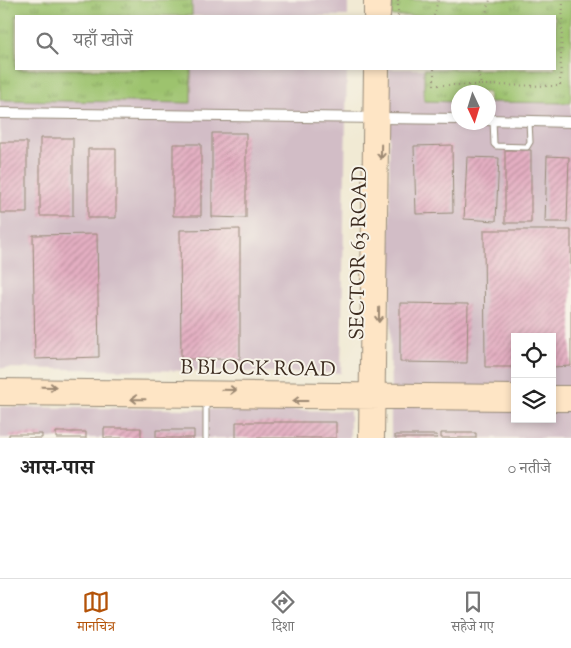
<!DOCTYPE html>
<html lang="hi">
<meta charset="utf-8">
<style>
:root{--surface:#fff;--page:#f2f2f2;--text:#222;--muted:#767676;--line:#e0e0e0;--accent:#b45309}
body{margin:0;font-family:"Sorts Mill Goudy","Noto Serif Devanagari",serif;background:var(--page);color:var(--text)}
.controls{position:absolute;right:15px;bottom:15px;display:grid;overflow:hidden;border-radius:0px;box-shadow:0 2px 8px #0003}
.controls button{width:45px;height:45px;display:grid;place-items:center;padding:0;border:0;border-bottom:1px solid var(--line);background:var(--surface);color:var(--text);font:25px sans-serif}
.compass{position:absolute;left:451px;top:85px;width:45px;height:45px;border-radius:50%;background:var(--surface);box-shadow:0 2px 8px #0003;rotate:176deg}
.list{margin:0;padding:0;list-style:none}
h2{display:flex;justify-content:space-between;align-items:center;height:65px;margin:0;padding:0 20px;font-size:21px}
h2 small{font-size:16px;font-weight:400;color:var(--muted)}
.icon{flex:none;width:28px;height:28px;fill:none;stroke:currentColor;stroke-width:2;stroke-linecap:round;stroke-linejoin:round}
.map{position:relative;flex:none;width:571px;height:438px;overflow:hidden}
.search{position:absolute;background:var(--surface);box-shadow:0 2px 8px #0003;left:15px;right:15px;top:15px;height:55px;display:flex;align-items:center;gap:12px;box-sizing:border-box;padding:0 18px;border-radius:0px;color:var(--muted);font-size:19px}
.sheet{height:140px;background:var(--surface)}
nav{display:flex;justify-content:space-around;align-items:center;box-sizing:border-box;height:70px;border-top:1px solid var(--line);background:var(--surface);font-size:14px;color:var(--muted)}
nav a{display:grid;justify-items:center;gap:2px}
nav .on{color:var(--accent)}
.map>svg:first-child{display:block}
</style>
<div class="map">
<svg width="571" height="438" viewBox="0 0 571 438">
<defs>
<pattern id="grass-tufts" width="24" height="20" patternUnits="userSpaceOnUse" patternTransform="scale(1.25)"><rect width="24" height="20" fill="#9dc36e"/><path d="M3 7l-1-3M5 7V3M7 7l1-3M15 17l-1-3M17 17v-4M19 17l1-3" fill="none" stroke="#819f5a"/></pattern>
<pattern id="building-hatch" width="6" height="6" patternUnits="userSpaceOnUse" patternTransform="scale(1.25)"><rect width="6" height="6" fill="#e4afc2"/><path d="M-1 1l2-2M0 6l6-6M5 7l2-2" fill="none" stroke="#ba8f9d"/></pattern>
</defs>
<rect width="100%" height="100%" fill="#f7f3e8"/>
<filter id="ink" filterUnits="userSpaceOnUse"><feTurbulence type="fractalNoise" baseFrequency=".02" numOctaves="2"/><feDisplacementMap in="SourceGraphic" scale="10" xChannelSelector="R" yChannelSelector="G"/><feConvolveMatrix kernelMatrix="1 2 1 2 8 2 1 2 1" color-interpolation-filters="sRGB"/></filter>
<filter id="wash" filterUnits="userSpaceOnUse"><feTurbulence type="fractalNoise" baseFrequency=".0096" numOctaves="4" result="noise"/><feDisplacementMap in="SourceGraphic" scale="20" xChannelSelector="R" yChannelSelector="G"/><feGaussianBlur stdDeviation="1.12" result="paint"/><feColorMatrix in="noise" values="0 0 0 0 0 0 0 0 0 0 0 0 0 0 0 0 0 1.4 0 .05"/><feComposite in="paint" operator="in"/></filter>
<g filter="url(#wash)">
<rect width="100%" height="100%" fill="#f1ead4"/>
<path fill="#d2bdc6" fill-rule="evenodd" d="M0,0h348v16h-332v53h331l-6,304 -341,-5z
M389,0h182v438h-180l-2,-369h166v-53h-166zM458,92h30v30h-30zM515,337h37v82h-37z
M0,407l350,4v27h-350z"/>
<path fill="url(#grass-tufts)" stroke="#6c7646" d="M0,0h192v16h-176v53h175v34l-191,-3z
M392,0h179v103l-82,-1 -1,-10h-30v10l-34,-1v-32h131v-53h-164z"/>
<g id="blocks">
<path fill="url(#building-hatch)" d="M212,133h34v85l-34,-1z
M40,138h33v78h-33z
M0,142h27v71h-27z
M173,144h28v72h-28z
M452,145l1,68 -37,1 -2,-68z
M88,149h28v69h-28z
M505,150h26v73h-26z
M547,156l22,1 -2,65h-22z
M467,157l32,1 -3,63 -32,-2z
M240,229v130h-59l-1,-129z
M484,230h87v136l-19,1v-30h-37v30h-30z
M97,234l2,123 -64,2 -2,-124z
M400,303l68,1 -1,59 -67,-1z
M236,422h100v16h-100z
M104,428h37v10h-37z
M156,430h38v8h-38z
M56,432h30v6h-30z
M441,433h35v5h-35z
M9,434h33v4h-33z
M395,435h41l1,3h-42z"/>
</g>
</g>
<g filter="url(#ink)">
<use href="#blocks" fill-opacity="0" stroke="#968a79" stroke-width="1"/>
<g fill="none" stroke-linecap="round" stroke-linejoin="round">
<defs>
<path id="lane" d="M493,120l1,24 2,2 31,1 3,-5 -1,-21
M206,438v-37"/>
<path id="street" d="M0,113l458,6
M488,120l83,2"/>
<path id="secondary" d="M371,16v-16
M383,16l1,-16
M0,386l515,6
M552,393h19
M0,398l515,5
M552,404h19
M366,438l5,-369
M377,438l5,-369"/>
</defs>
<use href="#lane" stroke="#968a79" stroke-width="7"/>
<use href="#street" stroke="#968a79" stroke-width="12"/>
<use href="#secondary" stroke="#968a79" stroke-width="16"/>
<path stroke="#968a79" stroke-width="2" stroke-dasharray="1 4" stroke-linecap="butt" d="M398,16v-16
M434,16l4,-16
M485,16l5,-16
M434,69v16h47l-4,-16
M481,85l79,1 3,-86"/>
<use href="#lane" stroke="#fff" stroke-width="5"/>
<use href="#street" stroke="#fff" stroke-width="10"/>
<use href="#secondary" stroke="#fee5c5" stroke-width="14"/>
</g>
<defs><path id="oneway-shaft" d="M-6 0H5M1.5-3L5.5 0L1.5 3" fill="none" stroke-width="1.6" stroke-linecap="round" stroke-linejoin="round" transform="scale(1.25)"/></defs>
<g stroke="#9c8872">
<use href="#oneway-shaft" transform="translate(381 152) rotate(91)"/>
<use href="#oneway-shaft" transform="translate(379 315) rotate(91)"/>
<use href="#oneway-shaft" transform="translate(49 387) rotate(1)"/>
<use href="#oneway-shaft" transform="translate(229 390) rotate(1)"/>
<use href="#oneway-shaft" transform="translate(138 399) rotate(-179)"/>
<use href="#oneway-shaft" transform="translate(300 401) rotate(-180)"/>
</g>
</g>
<g text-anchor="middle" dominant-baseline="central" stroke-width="4" stroke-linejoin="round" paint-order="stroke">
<g font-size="20" fill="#3b2a1e" stroke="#f7f3e8">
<text transform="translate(360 253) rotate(-89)">SECTOR 63 ROAD</text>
<text transform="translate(258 370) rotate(1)">B BLOCK ROAD</text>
</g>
</g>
</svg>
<div class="controls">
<button><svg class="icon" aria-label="locate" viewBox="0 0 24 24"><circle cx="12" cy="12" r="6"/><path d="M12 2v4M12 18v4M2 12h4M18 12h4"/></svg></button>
<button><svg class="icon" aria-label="layers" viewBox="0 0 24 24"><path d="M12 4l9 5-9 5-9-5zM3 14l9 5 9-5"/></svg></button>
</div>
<svg class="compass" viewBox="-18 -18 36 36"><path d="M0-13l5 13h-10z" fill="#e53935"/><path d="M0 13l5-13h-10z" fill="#767676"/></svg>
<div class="search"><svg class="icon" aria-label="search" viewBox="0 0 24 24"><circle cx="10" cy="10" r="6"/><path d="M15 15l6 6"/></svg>यहाँ खोजें</div>
</div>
<section class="sheet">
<h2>आस-पास<small>0 नतीजे</small></h2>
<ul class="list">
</ul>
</section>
<nav>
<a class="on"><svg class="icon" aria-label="map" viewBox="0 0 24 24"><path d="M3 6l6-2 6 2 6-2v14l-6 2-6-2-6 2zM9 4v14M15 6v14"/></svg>मानचित्र</a>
<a><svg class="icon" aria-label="directions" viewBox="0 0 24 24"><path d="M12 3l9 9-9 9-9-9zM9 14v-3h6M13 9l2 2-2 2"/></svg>दिशा</a>
<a><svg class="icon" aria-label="saved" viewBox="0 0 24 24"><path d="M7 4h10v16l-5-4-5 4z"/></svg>सहेजे गए</a>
</nav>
